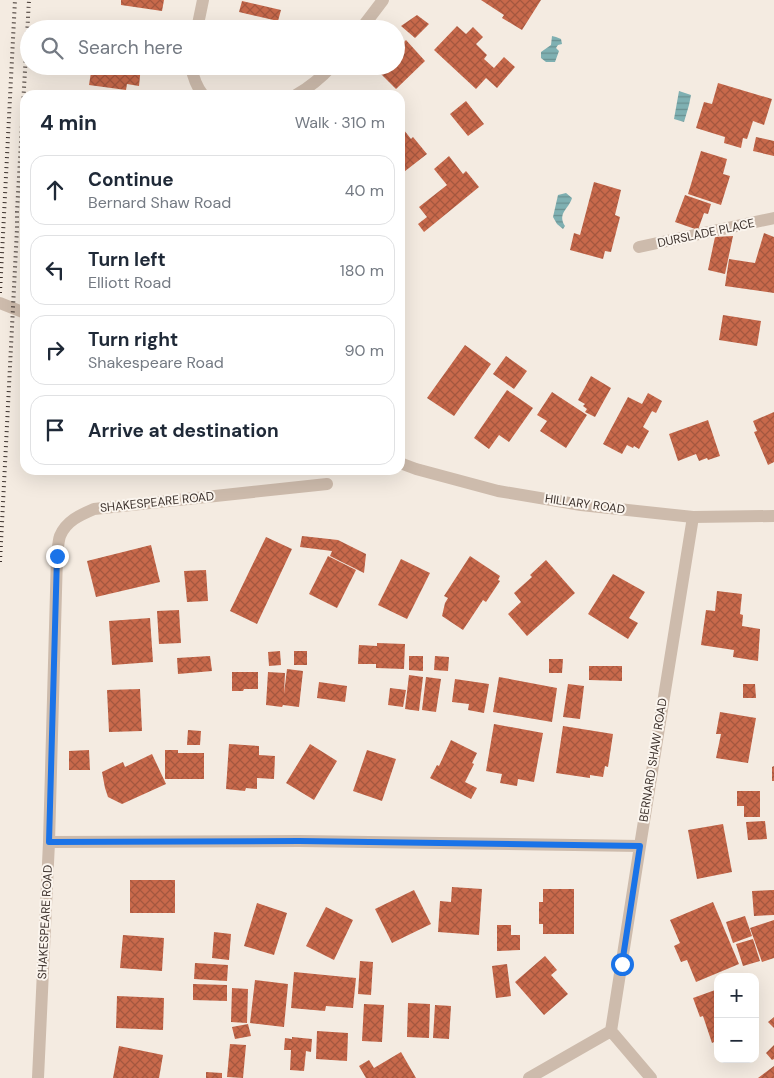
<!DOCTYPE html>
<meta charset="utf-8">
<style>
:root{--surface:#fff;--page:#f6f6f7;--text:#1f2937;--muted:#747a83;--line:#e0e1e3}
body{margin:0;font-family:"DM Sans",sans-serif;background:var(--page);color:var(--text)}
.controls{position:absolute;right:15px;bottom:15px;display:grid;overflow:hidden;border-radius:10px;box-shadow:0 5px 20px #0002}
.controls button{width:45px;height:45px;display:grid;place-items:center;padding:0;border:0;border-bottom:1px solid var(--line);background:var(--surface);color:var(--text);font:25px sans-serif}
.stop{position:absolute;width:15px;height:15px;margin:-11px;border:4px solid #1a73e8;border-radius:50%;background:#fff}
.stop.end{background:#1a73e8;border-color:#fff;box-shadow:0 1px 5px #0008}
.list{margin:0;padding:0;list-style:none}
h2{display:flex;justify-content:space-between;align-items:center;height:65px;margin:0;padding:0 20px;font-size:21px}
h2 small{font-size:16px;font-weight:400;color:var(--muted)}
.list li{display:grid;grid-template-columns:32px 1fr auto;gap:15px;align-items:center;box-sizing:border-box;height:70px;margin:0 10px 10px;padding:0 10px;border:1px solid var(--line);border-radius:15px}
.list b{display:block;font-size:19px;white-space:nowrap}
.list p{margin:0;font-size:16px;white-space:nowrap;color:var(--muted)}
.list em{font-size:16px;font-style:normal;color:var(--muted)}
.icon{flex:none;width:28px;height:28px;fill:none;stroke:currentColor;stroke-width:2;stroke-linecap:round;stroke-linejoin:round}
.map{position:relative;flex:none;width:774px;height:1078px;overflow:hidden}
.search{position:absolute;background:var(--surface);box-shadow:0 5px 20px #0002;left:20px;top:20px;width:385px;height:55px;display:flex;align-items:center;gap:12px;box-sizing:border-box;padding:0 18px;border-radius:28px;color:var(--muted);font-size:19px}
.panel{position:absolute;background:var(--surface);box-shadow:0 5px 20px #0002;left:20px;top:90px;width:385px;height:385px;border-radius:15px}
.map>svg:first-child{display:block}
</style>
<div class="map">
<svg width="774" height="1078" viewBox="0 0 774 1078">
<defs>
<pattern id="water-rules" width="6" height="5" patternUnits="userSpaceOnUse" patternTransform="scale(1.25)"><rect width="6" height="5" fill="#7fb0b2"/><path d="M0 2.5h6" fill="none" stroke="#699091"/></pattern>
<pattern id="building-cross-hatch" width="8" height="8" patternUnits="userSpaceOnUse" patternTransform="scale(1.25)"><rect width="8" height="8" fill="#c8694b"/><path d="M0 0l8 8M0 8l8-8" fill="none" stroke="#a4573f"/></pattern>
</defs>
<rect width="100%" height="100%" fill="#f4ebe1"/>
<path fill="url(#water-rules)" d="M552,36l4,1 5,2 1,5 -4,1 -2,3 3,3 -4,11h-9l-5,-4v-6l10,-7z
M679,91l12,4 -2,10 -5,17 -10,-3z
M566,193l6,5c-3,11 -15,15 -7,28l-2,3 -6,-5 -4,-7 5,-22z"/>
<path fill="url(#building-cross-hatch)" d="M121,0h43l-2,11 -41,-6z
M481,0h60l-19,30 -20,-12 2,-3z
M242,1l39,9 -3,11 -39,-9z
M417,15l12,9 -14,14 -14,-12z
M457,26l9,8 7,-7 10,10 -7,7 11,11 -3,4 10,9 10,-11 11,10 -18,21 -11,-10 -10,11 -42,-39z
M406,40l19,21 -29,28 -20,-20 3,-3h17v-16z
M92,66h49l-2,20 -12,-2 -1,6 -37,-5z
M234,66h27v1l-24,8z
M718,83l54,16 -8,26 -11,-4 -6,18 -4,-1 -2,10 -17,-5 1,-6 -29,-9 8,-26 8,2z
M466,101l18,23 -16,12 -18,-22z
M400,125l11,14 2,-2 14,17 -27,21z
M756,137l18,4v15l-21,-5z
M701,151l26,8 -4,15 7,2 -9,29 -33,-11z
M449,156l14,18 3,-3 13,16 -55,45 -6,-8 9,-7 -8,-10 28,-22 -13,-16z
M594,182l27,8 -6,25 5,2 -9,35 -6,-1 -2,8 -33,-9 4,-17 6,2z
M685,195l26,9 -3,10 -4,-1 -6,17 -23,-8z
M764,233l10,4v56l-49,-7 4,-27 26,4z
M733,236l-8,38 -17,-4 7,-33z
M723,315l38,6 -4,25 -38,-6z
M465,345l26,19 -37,52 -27,-18z
M506,356l21,15 -13,18 -21,-15z
M591,376l20,12 -16,29 -10,-5 2,-3 -4,-3 2,-2 -7,-4z
M507,390l26,18 -24,34 -10,-7 -10,14 -15,-11z
M552,392l35,23 -21,33 -26,-17 7,-10 -10,-6z
M648,393l14,8 -6,12 -4,-2 -9,16 6,4 -10,18 -5,-3 -1,2 -6,-3 -5,9 -19,-10 25,-47 14,7z
M774,412v50l-6,3 -14,-33 3,-1 -4,-10z
M708,420l12,36 -12,4 -1,-2 -8,3 -3,-7 -18,7 -9,-27z
M302,536l36,4 28,14 -2,19 -34,-17 2,-5 -32,-4z
M266,537l26,12 -35,75 -27,-13z
M151,545l9,37 -64,15 -9,-36z
M328,556l28,14 -19,38 -28,-14z
M470,556l30,20 -2,4 2,1 -14,21 -3,-2 -20,30 -21,-14 3,-13 3,-5 -4,-2z
M401,559l29,14 -23,46 -29,-14z
M546,560l29,33 -48,43 -19,-22 13,-12 -7,-9 18,-16 -2,-2z
M206,570l2,31 -21,1 -3,-31z
M613,574l32,18 -16,26 9,5 -10,16 -40,-25z
M717,591l25,3 -2,20 3,1 -1,11 18,3 -2,32 -25,-4 1,-7 -33,-5 5,-35 9,1z
M179,610l2,33 -22,1 -2,-33z
M150,618l3,44 -41,3 -3,-44z
M377,643l28,1 -1,25 -28,-1v-4h-18l1,-19 18,1z
M280,651l1,14 -12,1 -1,-14z
M294,651h13v14h-13z
M210,656l2,15 -34,3 -1,-16z
M409,656h14v15l-14,-1z
M435,656l14,1 -1,14 -14,-1z
M549,659h14l-1,14h-13z
M589,666h33v15l-33,-1z
M287,669l16,2 -4,36 -16,-2 -1,2 -16,-2 2,-33 17,1 -1,21z
M232,672h26v17h-14l-1,2h-11z
M409,675l14,2 -4,34 -14,-2z
M426,677l15,2 -5,33 -14,-2z
M499,677l58,11 -5,34 -59,-10z
M455,679l34,5 -5,29 -16,-3 1,-6 -17,-2z
M319,682l28,4 -2,16 -28,-4z
M568,684l16,2 -4,33 -17,-2z
M743,684h12l1,14h-13z
M390,688l16,2 -3,17 -15,-2z
M140,689l2,42 -33,1 -2,-42z
M720,712l36,6 -8,45 -32,-5 5,-24h-5z
M494,724l49,9 -9,49 -16,-3 -1,7 -17,-3 2,-9 -16,-3z
M563,726l50,8 -5,33 -3,-1 -2,11 -13,-2v3l-34,-5z
M188,730l13,1 -1,14h-13z
M451,740l26,13 -5,10 2,1 -9,18 12,6 -6,11 -41,-21 7,-13 2,1z
M229,744l30,2v9l16,1 -1,23 -17,-1v11l-11,-1 -1,3 -19,-2z
M310,744l27,17 -23,39 -28,-17z
M89,750l1,20h-21v-19z
M165,750h13v3h26v26h-39z
M367,750l29,9 -14,42 -29,-10z
M152,754l14,30 -44,20 -14,-7 -3,-9 -3,-16 21,-10 2,5z
M774,766v15h-2v-14z
M737,791h23v26h-16v-11h-7z
M765,821l2,18 -19,1 -2,-18z
M723,824l9,48 -35,7 -9,-49z
M130,880h45v33h-45z
M452,887l30,2 -3,46 -41,-3 2,-31 11,1z
M543,889h31v45h-31v-10h-4v-22h4z
M414,890l17,34 -39,19 -17,-34z
M774,890v25l-20,1 -2,-25z
M713,902l26,62 -43,18 -9,-22 -6,2 -7,-16 6,-3 -10,-23z
M257,903l30,10 -13,42 -30,-9z
M326,907l27,13 -19,40 -28,-14z
M745,916l7,20 -19,7 -7,-21z
M774,920v38l-12,4 -12,-34z
M497,925h14v10h9v15l-23,1z
M214,932l17,2 -2,26 -17,-2z
M123,935l41,3 -2,33 -42,-3z
M753,939l7,22 -17,5 -7,-22z
M545,956l12,14 -6,5 17,19 -24,21 -29,-33z
M360,961l13,1 -2,33 -13,-1z
M195,963l33,2 -1,16 -33,-2z
M507,964l4,32 -15,2 -4,-32z
M294,972l62,6 -3,30 -27,-2 -1,5 -34,-3z
M255,980l33,4 -4,43 -34,-4z
M193,984l34,1v16l-34,-1z
M232,988l16,1 -1,34 -16,-1z
M718,989v51l-6,3 -9,-27 -3,1 -7,-19z
M117,996l47,2 -1,32 -47,-2z
M408,1003l22,1 -1,34 -22,-1z
M364,1004l20,1 -2,37 -20,-1z
M435,1005l16,1 -2,33 -16,-1z
M774,1017v11l-6,-6z
M248,1024l3,12 -16,3 -3,-12z
M317,1031l31,2 -1,28 -31,-2z
M292,1037l20,2 -1,13 -5,-1 -2,20 -14,-1 1,-20h-7l1,-12 7,1z
M230,1044l16,1 -3,33 -16,-1z
M774,1045v14l-2,1 -6,-7z
M119,1046l44,9 -4,23h-46z
M401,1052l15,26h-50l-7,-12 10,-6 5,8z
M774,1066v12h-16z
M206,1072l16,1v5h-16z"/>
<g fill="none" stroke-linecap="round" stroke-linejoin="round">
<path stroke="#cdbbac" stroke-width="12" d="M197,29l6,-29
M361,29l22,-29
M191,66c2,11 5,20 12,29
M296,95c14,-8 25,-17 36,-29
M639,247l135,-29
M49,842l250,-1 341,5
M38,1078l11,-236 8,-286c1,-6 1,-14 3,-20 6,-15 20,-21 34,-27l233,-25
M529,1078l82,-47
M651,1078l-40,-47 29,-185 53,-329"/>
<path stroke="#cdbbac" stroke-width="12" d="M0,303l25,10
M400,463l16,6 82,22 83,14 112,12 81,-1"/>
<path stroke="#3b302b" stroke-width="4" stroke-dasharray="1 4" stroke-linecap="butt" d="M0,293l15,-293
M0,562l17,-333v-17l12,-212"/>
</g>
<g fill="none" stroke-linecap="round" stroke-linejoin="round">
<path stroke="#1a73e8" stroke-width="6" d="M57,556l-8,286 250,-1 341,5 -18,118"/>
</g>
<g text-anchor="middle" dominant-baseline="central" stroke-width="4" stroke-linejoin="round" paint-order="stroke">
<g font-size="12" fill="#3b302b" stroke="#fbf5ee">
<text transform="translate(706 233) rotate(-12)">DURSLADE PLACE</text>
<text transform="translate(157 502) rotate(-6)">SHAKESPEARE ROAD</text>
<text transform="translate(585 504) rotate(8)">HILLARY ROAD</text>
<text transform="translate(653 760) rotate(-81)">BERNARD SHAW ROAD</text>
<text transform="translate(45 922) rotate(-87)">SHAKESPEARE ROAD</text>
</g>
</g>
</svg>
<div class="controls">
<button>+</button>
<button>−</button>
</div>
<div class="stop" style="left:622px;top:964px"></div>
<div class="stop end" style="left:57px;top:556px"></div>
<div class="search"><svg class="icon" aria-label="search" viewBox="0 0 24 24"><circle cx="10" cy="10" r="6"/><path d="M15 15l6 6"/></svg>Search here</div>
<section class="panel">
<h2>4 min<small>Walk · 310 m</small></h2>
<ul class="list">
<li><svg class="icon" aria-label="ahead" viewBox="0 0 24 24"><path d="M12 20V5M6 11l6-6 6 6"/></svg><div><b>Continue</b><p>Bernard Shaw Road</p></div><em>40 m</em></li>
<li><svg class="icon" aria-label="left" viewBox="0 0 24 24"><path d="M17 20v-9H6M10 6l-5 5 5 5"/></svg><div><b>Turn left</b><p>Elliott Road</p></div><em>180 m</em></li>
<li><svg class="icon" aria-label="right" viewBox="0 0 24 24"><path d="M7 20v-9h11M14 6l5 5-5 5"/></svg><div><b>Turn right</b><p>Shakespeare Road</p></div><em>90 m</em></li>
<li><svg class="icon" aria-label="arrive" viewBox="0 0 24 24"><path d="M6 21V4h12l-3 4 3 4H6"/></svg><div><b>Arrive at destination</b></div></li>
</ul>
</section>
</div>
